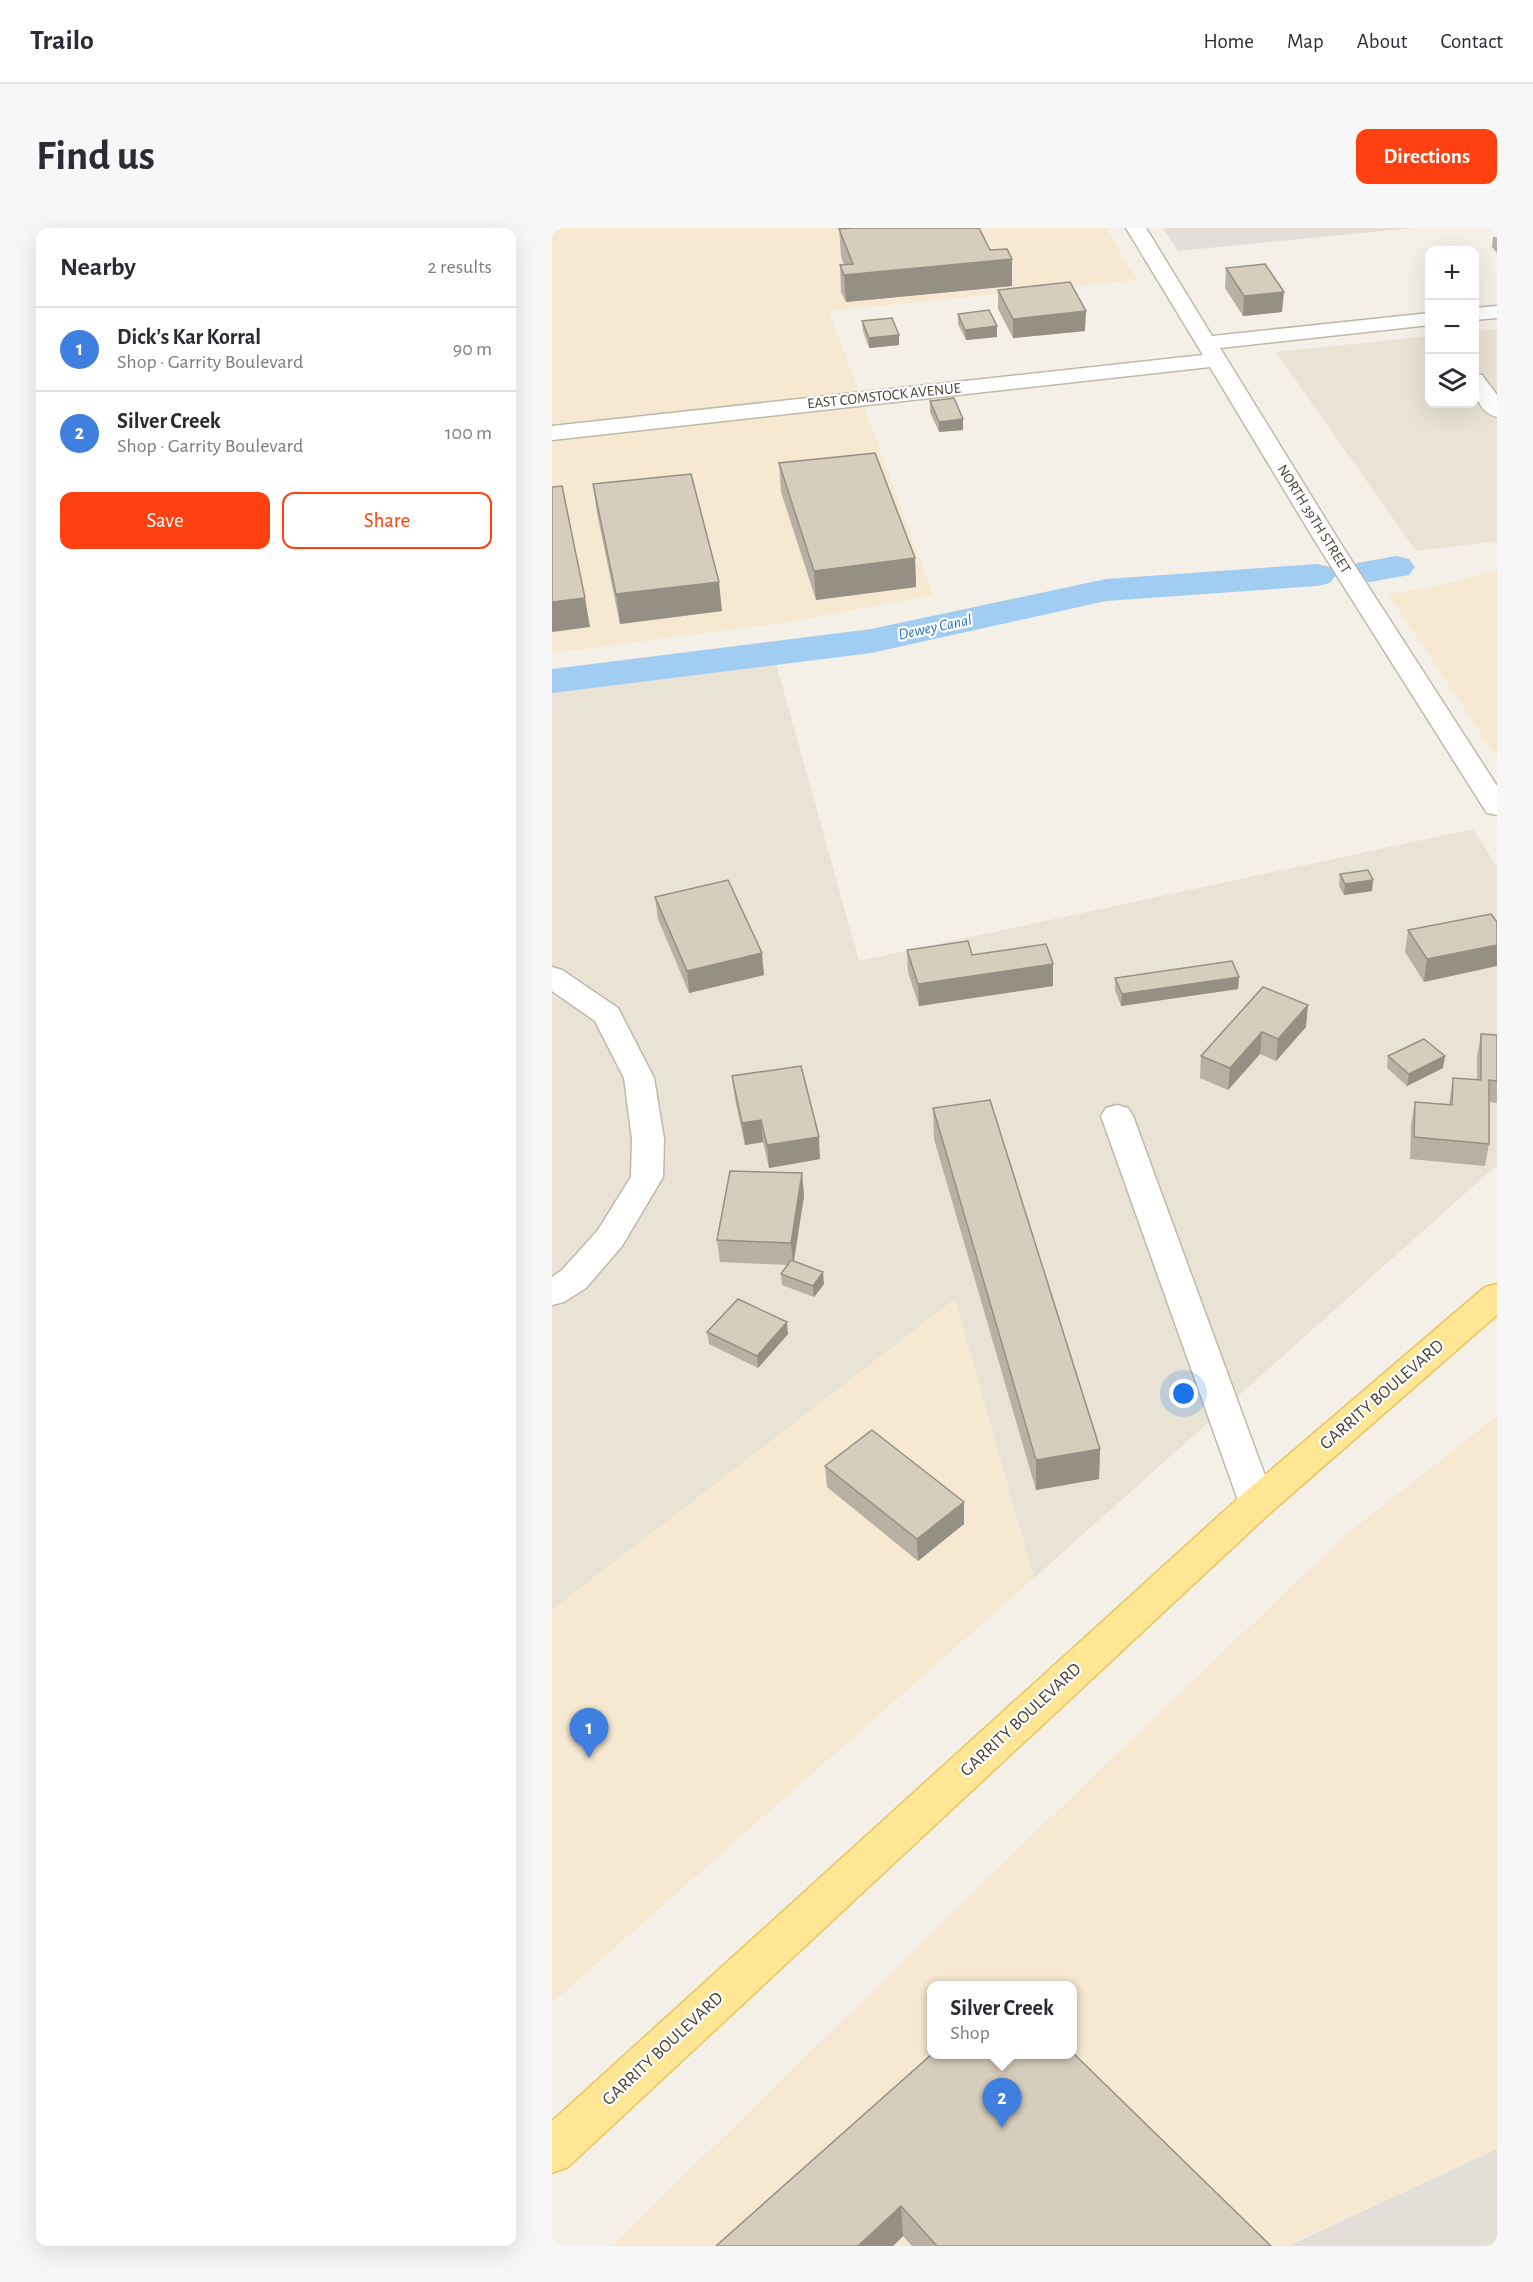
<!DOCTYPE html>
<meta charset="utf-8">
<style>
:root{--surface:#fff;--page:#f7f7f7;--text:#2b2b33;--muted:#7c7c81;--line:#e1e1e2;--accent:#ff4112}
body{margin:0;font-family:"Alegreya Sans",sans-serif;background:var(--page);color:var(--text)}
.controls{position:absolute;right:18px;top:18px;display:grid;overflow:hidden;border-radius:12px;box-shadow:0 6px 24px #0002}
.controls button{width:54px;height:54px;display:grid;place-items:center;padding:0;border:0;border-bottom:2px solid var(--line);background:var(--surface);color:var(--text);font:30px sans-serif}
.you{position:absolute;left:632px;top:1166px;width:21px;height:21px;margin:-15px;border:4px solid #fff;border-radius:50%;background:#1a73e8;box-shadow:0 0 0 9px #1a73e833}
.badge{display:grid;place-items:center;width:39px;height:39px;border-radius:50%;background:var(--accent);color:#fff;font-size:20px;font-weight:700}
.pin{position:absolute;translate:-50% -50px;filter:drop-shadow(0 2px 3px #0008)}
.pin::after{content:'';position:absolute;top:32px;width:21px;height:18px;background:inherit;clip-path:polygon(0 0,100% 0,50% 100%)}
.popup{position:absolute;left:375px;top:1753px;width:150px;height:78px;box-sizing:border-box;display:grid;place-content:center;border-radius:12px;background:var(--surface);filter:drop-shadow(0 2px 4px #0005);font-size:20px;white-space:nowrap;color:var(--muted)}
.popup b{font-size:22px;color:var(--text)}
.popup::after{content:'';position:absolute;left:50%;top:100%;margin-left:-12px;border:12px solid transparent;border-top-color:var(--surface)}
.list{margin:0;padding:0;list-style:none}
h2{display:flex;justify-content:space-between;align-items:center;height:78px;margin:0;padding:0 24px;font-size:26px}
h2 small{font-size:20px;font-weight:400;color:var(--muted)}
.list li{display:grid;grid-template-columns:39px 1fr auto;gap:18px;align-items:center;box-sizing:border-box;height:84px;padding:0 24px;border-top:2px solid var(--line)}
.list b{display:block;font-size:22px;white-space:nowrap}
.list p{margin:0;font-size:20px;white-space:nowrap;color:var(--muted)}
.list em{font-size:20px;font-style:normal;color:var(--muted)}
.actions{display:flex;gap:12px;padding:18px 24px}
.actions a{flex:1;padding:14px 0;border:2px solid var(--accent);border-radius:12px;text-align:center;font-size:21px;color:var(--accent)}
.actions .main{background:var(--accent);color:#fff}
.icon{flex:none;width:33px;height:33px;fill:none;stroke:currentColor;stroke-width:2;stroke-linecap:round;stroke-linejoin:round}
.map{position:relative;flex:none;width:945px;height:2018px;overflow:hidden;border-radius:12px}
header{display:flex;align-items:center;gap:36px;box-sizing:border-box;height:84px;padding:0 30px;background:var(--surface);border-bottom:2px solid var(--line)}
header strong{font-size:28px}
nav{display:flex;gap:33px;margin-inline-start:auto;font-size:21px}
.intro{display:flex;align-items:center;justify-content:space-between;box-sizing:border-box;height:144px;padding:0 36px}
h1{margin:0;font-size:42px}
.button{padding:15px 27px;border-radius:12px;background:var(--accent);color:#fff;font-size:21px;font-weight:700}
main{display:flex;gap:36px;padding:0 36px}
aside{flex:1;background:var(--surface);border-radius:12px;box-shadow:0 6px 24px #0002}
.map>svg:first-child{display:block}
</style>
<header>
<strong>Trailo</strong>
<nav><a>Home</a><a>Map</a><a>About</a><a>Contact</a></nav>
</header>
<div class="intro"><h1>Find us</h1><a class="button">Directions</a></div>
<main>
<aside>
<h2>Nearby<small>2 results</small></h2>
<ul class="list">
<li><span class="badge" style="background:#3f7fe0">1</span><div><b>Dick's Kar Korral</b><p>Shop · Garrity Boulevard</p></div><em>90 m</em></li>
<li><span class="badge" style="background:#3f7fe0">2</span><div><b>Silver Creek</b><p>Shop · Garrity Boulevard</p></div><em>100 m</em></li>
</ul>
<div class="actions"><a class="main">Save</a><a>Share</a></div>
</aside>
<div class="map">
<svg width="945" height="2018" viewBox="0 0 945 2018">
<rect width="100%" height="100%" fill="#f4f0e7"/>
<path fill="#e8e3d4" d="M945,101v212l-81,10 -140,-199 153,-16 1,68h44l1,-73z
M222,428l85,305 614,-132 24,38v298l-463,413 -79,-279 -403,311v-924z"/>
<path fill="#f6e8d1" fill-rule="evenodd" d="M0,0h554l31,52 -308,31 104,284 -149,28 -232,30z
M945,342v188l-109,-164 41,-6z
M403,1071l79,279 -482,425v-393z
M945,1188v733l-203,93 -2,4h-680l393,-385 338,-324zM380,1758h140v68h-140z"/>
<path fill="#e3dfd8" d="M611,0h250l-235,23z
M945,1921v97h-205l2,-3z"/>
<g fill="none" stroke-linecap="round" stroke-linejoin="round">
<path fill="#a1cdf2" fill-rule="evenodd" d="M844,328l13,3 6,8 -6,8 -39,7 -13,-3 -6,-8 6,-8z
M765,336l13,3 6,8 -6,8 -13,3 -211,15 -235,52 -319,40v-24l319,-40 235,-50z"/>
<defs>
<path id="minor" d="M574,0h20l66,108 218,-23v12l-210,23 119,193 158,245v29l-10,-2 -4,-6 -168,-266 -105,-174 -658,73v-14l651,-71z
M945,78v12l-23,2v-12z
M922,146l8,1 15,20v22c-20,-5 -23,-26 -23,-43z
M0,739l10,3 56,38 36,70 10,61 -1,38 -41,69 -36,42 -22,14 -12,3v-28l10,-7 36,-40 33,-53 1,-38 -8,-61 -29,-57 -43,-30z
M565,877l11,3 5,8 142,387 -5,10 -13,5 -13,-5 -5,-10 -138,-387 5,-8z"/>
<path id="major" d="M945,1056v31l-227,198 -702,654 -16,6v-52l692,-628 241,-206z"/>
</defs>
<use href="#minor" stroke="#bfb9a9" stroke-width="3"/>
<use href="#major" stroke="#e7c561" stroke-width="3"/>
<use href="#minor" fill="#fff" fill-rule="evenodd"/>
<use href="#major" fill="#ffe694" fill-rule="evenodd"/>
</g>
<path fill="#b8b0a2" d="M287,1l151,21 22,36 -166,16 -5,-10 -1,-27h4l-3,-9z
M941,9h4v16l-5,-6z
M674,40l56,44 -39,4 -18,-28z
M446,62l87,41 -72,7 -15,-29z
M406,86l39,23 -31,3 -8,-16z
M310,93l37,24 -30,3 -6,-17z
M378,173l33,29 -24,2 -9,-20z
M227,235l136,95 1,29 -100,13 -35,-108z
M41,256l129,127 -102,13 -23,-111z
M788,646l33,6 -1,11 -28,4 -5,-9z
M103,669l109,78 -75,18 -31,-74z
M945,694l-73,60 -19,-30 3,-22z
M355,722l65,5 81,9v22l-134,20 -11,-34z
M687,749l-1,12 -117,17 -6,-16v-12z
M711,759l43,40 -30,34 -16,-7 -32,36 -28,-12 1,-22z
M929,806l16,1v68l-8,-1v42l-4,22 -75,-7 1,-35 4,-22 34,2 4,-26 24,2v-24z
M836,828l55,12 -36,18 -20,-18z
M180,848l88,83 -51,9 -6,-26 -18,3 -10,-46z
M381,880l167,341 -1,30 -63,11 -102,-351z
M250,945l2,23 -10,66 30,22 -10,13 -32,-12 -1,-11 7,-9 -68,-3 -3,-22z
M155,1104l81,2 -30,34 -49,-24z
M273,1238l139,58 -46,37 -91,-74z
M380,1826l339,192h-359l-9,-10 -10,10h-177z"/>
<path fill="#969084" d="M460,31v27l-166,16 -2,-27z
M732,64l-2,20 -39,4 1,-20z
M534,83l-1,20 -72,7v-19z
M445,98v11l-31,3 -1,-10z
M347,107v10l-30,3v-10z
M411,191v11l-24,2v-10z
M363,330l1,29 -100,13 -2,-29z
M167,354l3,29 -102,13 -4,-30z
M33,370l5,29 -38,5v-30z
M821,652l-1,11 -28,4 1,-11z
M945,717v21l-73,16 3,-23z
M210,725l2,22 -75,18 -2,-22z
M501,736v22l-134,20 -1,-22z
M687,749l-1,12 -117,17 1,-12z
M756,777l-2,22 -30,34 2,-22z
M710,804l-2,22 -32,36 2,-22z
M893,828l-2,12 -36,18 2,-12z
M209,892l2,22 -18,3 -3,-22z
M267,909l1,22 -51,9 -2,-23z
M250,945l2,23 -11,69 -2,-22z
M271,1044l1,12 -10,13 -1,-11z
M235,1094l1,12 -30,34 -1,-12z
M548,1221l-1,30 -63,11v-30z
M412,1274v22l-46,37 -1,-22z
M349,1978l2,30 -10,10h-35z"/>
<path fill="#d6cdbc" stroke="#969084" stroke-width="1.5" d="M301,0h126l11,22 17,-1 5,10 -168,16 -4,-10 13,-1 -14,-35z
M713,36l19,28 -40,4 -18,-28z
M518,54l16,29 -73,8 -15,-29z
M437,82l8,16 -32,4 -7,-16z
M340,90l7,17 -30,3 -7,-17z
M402,170l9,21 -24,3 -9,-21z
M323,225l40,105 -101,13 -35,-108z
M139,246l28,108 -103,12 -23,-110z
M10,258l23,112 -33,4v-115z
M816,642l5,10 -28,4 -5,-10z
M176,652l34,73 -75,18 -32,-74z
M939,686l6,8v23l-70,14 -19,-29z
M416,713l4,14 74,-11 7,20 -135,20 -11,-34z
M680,733l7,16 -117,17 -7,-16z
M711,759l45,18 -30,34 -16,-7 -32,36 -29,-12z
M929,806l16,1v46l-8,-1v64l-75,-7 1,-35 37,3 1,-27 28,2z
M872,811l21,17 -36,18 -21,-18z
M249,838l18,71 -52,8 -6,-25 -19,3 -10,-47z
M438,872l110,349 -64,11 -103,-352z
M178,943l72,2 -11,70 -74,-3z
M239,1032l32,12 -10,14 -32,-12z
M186,1071l49,23 -30,34 -50,-24z
M320,1202l92,72 -47,37 -92,-73z
M520,1824l199,194h-334l-36,-40 -43,40h-142l216,-192 140,1z"/>
<g text-anchor="middle" dominant-baseline="central" stroke-width="4.5" stroke-linejoin="round" paint-order="stroke">
<g font-size="15" fill="#474135" stroke="#fff">
<text transform="translate(332 168) rotate(-6)">EAST COMSTOCK AVENUE</text>
<text transform="translate(762 291) rotate(58)">NORTH 39TH STREET</text>
</g>
<g font-size="16" font-style="italic" fill="#2b75b6" stroke="#fff">
<text transform="translate(383 399) rotate(-12)">Dewey Canal</text>
</g>
<g font-size="18" fill="#474135" stroke="#fff">
<text transform="translate(830 1167) rotate(-41)">GARRITY BOULEVARD</text>
<text transform="translate(469 1492) rotate(-43)">GARRITY BOULEVARD</text>
<text transform="translate(111 1821) rotate(-43)">GARRITY BOULEVARD</text>
</g>
</g>
</svg>
<div class="controls">
<button>+</button>
<button>−</button>
<button><svg class="icon" aria-label="layers" viewBox="0 0 24 24"><path d="M12 4l9 5-9 5-9-5zM3 14l9 5 9-5"/></svg></button>
</div>
<div class="you"></div>
<div class="pin badge" style="left:37px;top:1530px;background:#3f7fe0">1</div>
<div class="pin badge" style="left:450px;top:1900px;background:#3f7fe0">2</div>
<div class="popup"><b>Silver Creek</b>Shop</div>
</div>
</main>
